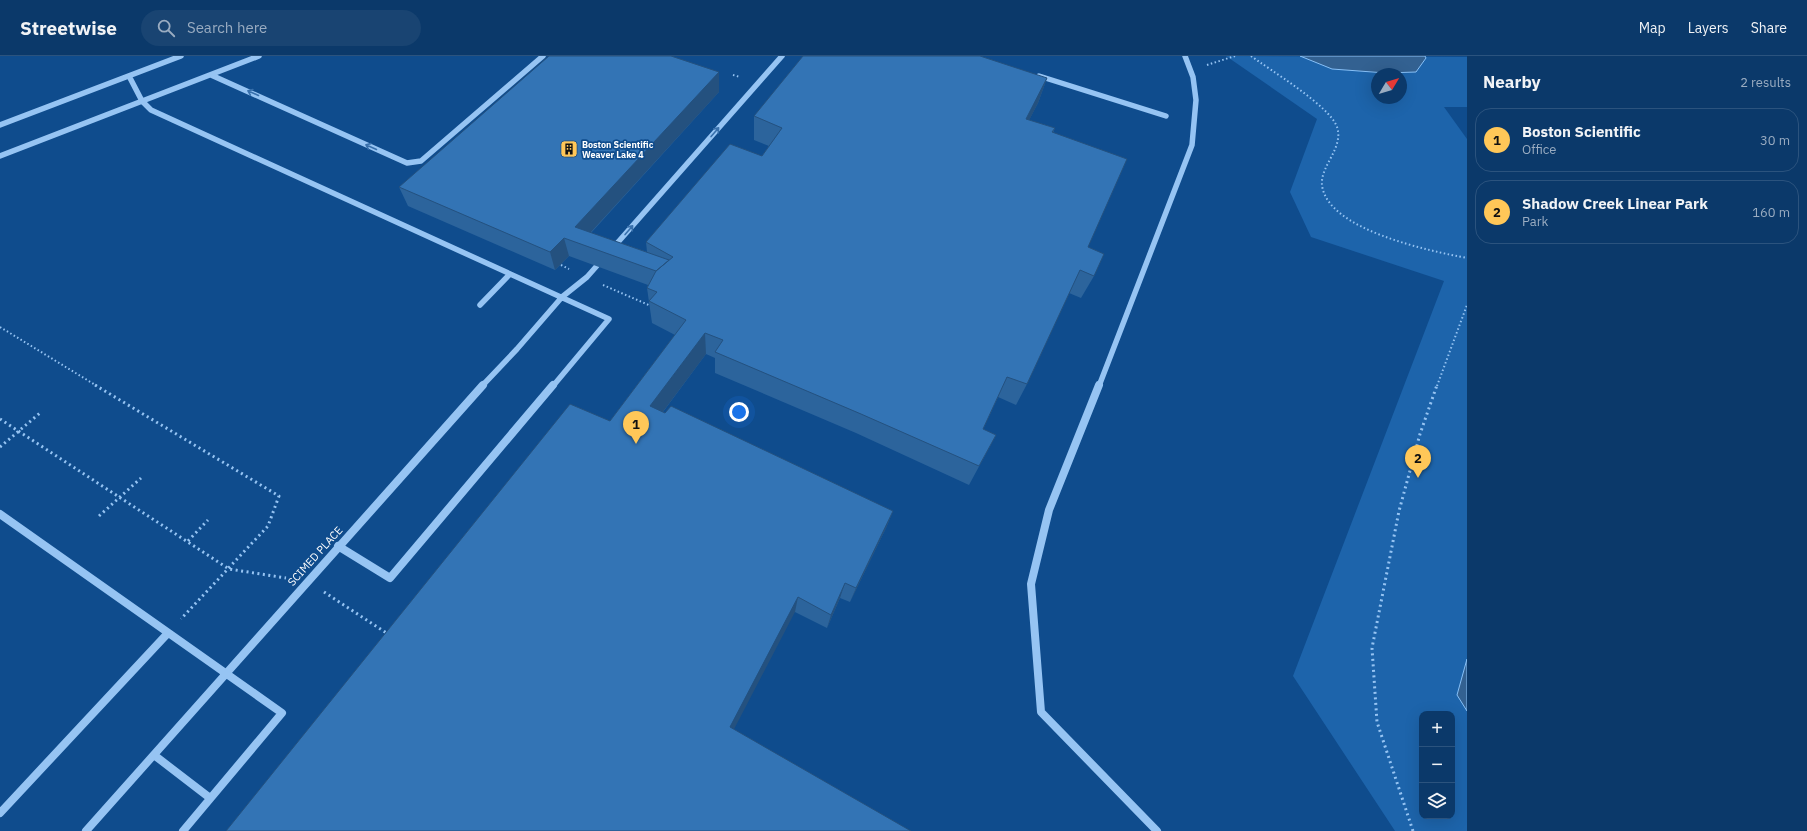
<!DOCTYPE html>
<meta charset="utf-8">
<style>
:root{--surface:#0b396a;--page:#194472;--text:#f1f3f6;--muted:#9aacc1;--line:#2b537e;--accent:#ffc758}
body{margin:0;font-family:"IBM Plex Sans",sans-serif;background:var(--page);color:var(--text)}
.controls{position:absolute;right:12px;bottom:12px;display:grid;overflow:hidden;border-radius:8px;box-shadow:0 4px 16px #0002}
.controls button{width:36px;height:36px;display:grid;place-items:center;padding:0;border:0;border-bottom:1px solid var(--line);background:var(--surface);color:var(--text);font:20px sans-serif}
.compass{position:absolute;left:1371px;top:12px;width:36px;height:36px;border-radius:50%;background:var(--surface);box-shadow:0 4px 16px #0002;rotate:52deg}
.you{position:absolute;left:739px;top:356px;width:14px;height:14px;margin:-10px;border:3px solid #fff;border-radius:50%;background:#1a73e8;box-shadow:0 0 0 6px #1a73e833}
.badge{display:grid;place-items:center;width:26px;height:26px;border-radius:50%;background:var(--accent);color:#111;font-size:13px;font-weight:700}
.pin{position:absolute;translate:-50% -33px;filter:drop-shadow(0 1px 2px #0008)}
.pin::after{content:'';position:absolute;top:21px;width:14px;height:12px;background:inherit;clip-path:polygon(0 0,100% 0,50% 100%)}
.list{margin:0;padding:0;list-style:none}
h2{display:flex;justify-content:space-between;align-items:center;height:52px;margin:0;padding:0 16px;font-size:17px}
h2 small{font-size:13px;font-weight:400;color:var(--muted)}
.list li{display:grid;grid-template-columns:26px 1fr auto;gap:12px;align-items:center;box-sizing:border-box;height:64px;margin:0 8px 8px;padding:0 8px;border:1px solid var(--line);border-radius:16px}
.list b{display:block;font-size:15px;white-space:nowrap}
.list p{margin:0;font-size:13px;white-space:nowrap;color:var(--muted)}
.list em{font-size:13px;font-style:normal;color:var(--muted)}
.icon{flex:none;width:22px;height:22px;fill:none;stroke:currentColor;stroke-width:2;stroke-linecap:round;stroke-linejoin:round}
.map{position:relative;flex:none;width:1467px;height:775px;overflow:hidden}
header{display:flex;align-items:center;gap:24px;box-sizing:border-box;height:56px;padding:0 20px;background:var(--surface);border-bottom:1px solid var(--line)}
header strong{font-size:19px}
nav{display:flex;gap:22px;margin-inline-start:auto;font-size:14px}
.search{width:280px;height:36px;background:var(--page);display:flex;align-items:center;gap:10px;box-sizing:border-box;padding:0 14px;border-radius:22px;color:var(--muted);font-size:15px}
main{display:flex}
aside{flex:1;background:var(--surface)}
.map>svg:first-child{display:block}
</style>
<header>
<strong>Streetwise</strong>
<div class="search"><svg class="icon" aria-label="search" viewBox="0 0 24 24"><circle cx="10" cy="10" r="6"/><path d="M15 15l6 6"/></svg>Search here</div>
<nav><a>Map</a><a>Layers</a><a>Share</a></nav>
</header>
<main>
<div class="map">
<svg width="1467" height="775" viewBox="0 0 1467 775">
<rect width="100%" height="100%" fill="#0f4c8d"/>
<path fill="#1d64ab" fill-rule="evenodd" d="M1226,0l241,1v50h-23l23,32v692h-72l-102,-155 151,-395 -133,-44 -21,-45 27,-73zM1377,18h24v24h-24zM1422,658h30v102h-30z"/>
<path fill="#336191" stroke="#87c0f7" d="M1300,0h125l1,2 -10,14 -30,1 -54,-4z
M1467,603v52l-10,-16z"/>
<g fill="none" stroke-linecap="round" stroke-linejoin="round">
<path stroke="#96c4f3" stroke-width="2" stroke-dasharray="1.5 2.5" stroke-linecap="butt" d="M1251,0c19,14 79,50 86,71 7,21 -17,39 -15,58 5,45 108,66 145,73
M1207,9l28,-9
M733,19l7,2
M561,209l8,4
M603,229l48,21
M0,271l97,59
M1437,330l30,-81"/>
<path stroke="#96c4f3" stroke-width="3" stroke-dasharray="2 3.5" stroke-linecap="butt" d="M95,329l184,111 -11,30 -87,93
M0,363l229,150 57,9
M0,391l40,-34
M99,460l42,-38
M188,485l20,-21
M324,536l64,42
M1413,775l-36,-109 -5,-74 27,-137 21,-77 17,-49"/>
<path stroke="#96c4f3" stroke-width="5.5" d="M211,19l196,88 14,-2 122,-105
M129,20l13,25 9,9 458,209 -56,67
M1039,20l127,40
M0,69l181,-69
M0,100l259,-100
M612,193l170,-193
M480,249l30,-31
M482,330l35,-37 45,-52 25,-20 15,-17
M1099,330l93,-241 4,-45 -3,-23 -8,-21"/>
<path stroke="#96c4f3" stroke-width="8" d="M1099,329l-50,125 -18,74 10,128 116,119
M0,458l282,199 -99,118
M338,490l52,32 163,-193
M154,699l56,43
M0,757l168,-180
M86,775l397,-446"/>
</g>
<path fill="#2c649c" d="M719,16v20l-128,141 56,19 -1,-10 116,-86 7,-10 -15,-6v-24l293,-38 -9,25 -9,17 26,8 -2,5 35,114 6,29 -13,22 -12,-5 -42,91 -11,21 -18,-8 -15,32 13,6 -27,50 -113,-52 -141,-60v-15l-9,-4 -43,58 230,99 -7,17 -36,74 -10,-4 -13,30 -32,-16 -569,219 384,-410 65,-86 -23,-12 -5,-35 1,-3 -79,-29 -14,14 -147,-64 -9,-19z"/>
<path fill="#24517f" d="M719,16v20l-139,152 -5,-17z
M1047,22l-9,25 -21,41 9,-25z
M564,182l5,18 -14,14 -5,-18z
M705,277l1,21 -53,71 -3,-19z
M893,455l-7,17 -36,74 6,-14z
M845,527l-5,15 -13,30 4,-13z
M798,541l-3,15 -65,125v-10z"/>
<path fill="#3374b5" stroke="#24517f" d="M549,0h122l48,16 -144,155 94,33 -13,11 -92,-33 -14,14 -151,-65z
M803,0h177l67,22 -21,41 29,9 -3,4 75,27 -39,88 16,7 -10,22 -14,-6 -53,114 -20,-7 -24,52 13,6 -17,31 -118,-52 -146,-62 8,-12 -18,-7 -55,73 15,7 6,-7 222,105 -37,77 -11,-5 -14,32 -33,-18 -68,130 181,104h-685l344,-427 40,17 76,-101 -37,-19 8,-9 -10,-4 9,-17 17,-14 -27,-15 84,-98 32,12 20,-28 -28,-12z"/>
<defs><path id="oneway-shaft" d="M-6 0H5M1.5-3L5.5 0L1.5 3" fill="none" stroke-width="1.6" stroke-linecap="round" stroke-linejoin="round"/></defs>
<g stroke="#3870ac">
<use href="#oneway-shaft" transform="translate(253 37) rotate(-156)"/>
<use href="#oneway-shaft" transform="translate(715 76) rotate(-49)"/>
<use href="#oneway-shaft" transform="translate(371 91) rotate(-156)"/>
<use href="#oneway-shaft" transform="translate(629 174) rotate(-49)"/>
</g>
<defs>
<symbol id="building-square" viewBox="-11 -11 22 22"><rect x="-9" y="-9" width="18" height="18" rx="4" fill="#ffc758" stroke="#0f4c8d"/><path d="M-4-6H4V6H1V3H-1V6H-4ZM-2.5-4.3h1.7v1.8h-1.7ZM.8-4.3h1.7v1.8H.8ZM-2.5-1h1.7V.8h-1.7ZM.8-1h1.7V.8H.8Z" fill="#111"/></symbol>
</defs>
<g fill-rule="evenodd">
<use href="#building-square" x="559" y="83" width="20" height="20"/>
</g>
<g text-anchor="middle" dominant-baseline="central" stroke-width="3.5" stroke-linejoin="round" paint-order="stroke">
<g font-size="9" font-weight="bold" fill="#fff" stroke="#0f4c8d" text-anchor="start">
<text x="582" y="88">Boston Scientific<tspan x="582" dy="10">Weaver Lake 4</tspan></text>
</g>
<g font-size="11" fill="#fff" stroke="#0f4c8d">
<text transform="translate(315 500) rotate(-48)">SCIMED PLACE</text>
</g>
</g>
</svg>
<div class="controls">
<button>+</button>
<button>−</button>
<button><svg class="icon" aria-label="layers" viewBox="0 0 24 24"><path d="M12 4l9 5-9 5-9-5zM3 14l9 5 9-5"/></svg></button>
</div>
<svg class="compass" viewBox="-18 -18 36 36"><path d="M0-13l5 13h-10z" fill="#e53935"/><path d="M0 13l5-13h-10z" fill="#9aacc1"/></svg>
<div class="you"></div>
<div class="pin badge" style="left:636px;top:388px">1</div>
<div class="pin badge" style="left:1418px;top:422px">2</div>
</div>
<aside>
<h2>Nearby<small>2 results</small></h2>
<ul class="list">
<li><span class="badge">1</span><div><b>Boston Scientific</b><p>Office</p></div><em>30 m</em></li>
<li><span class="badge">2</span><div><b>Shadow Creek Linear Park</b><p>Park</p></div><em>160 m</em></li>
</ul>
</aside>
</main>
